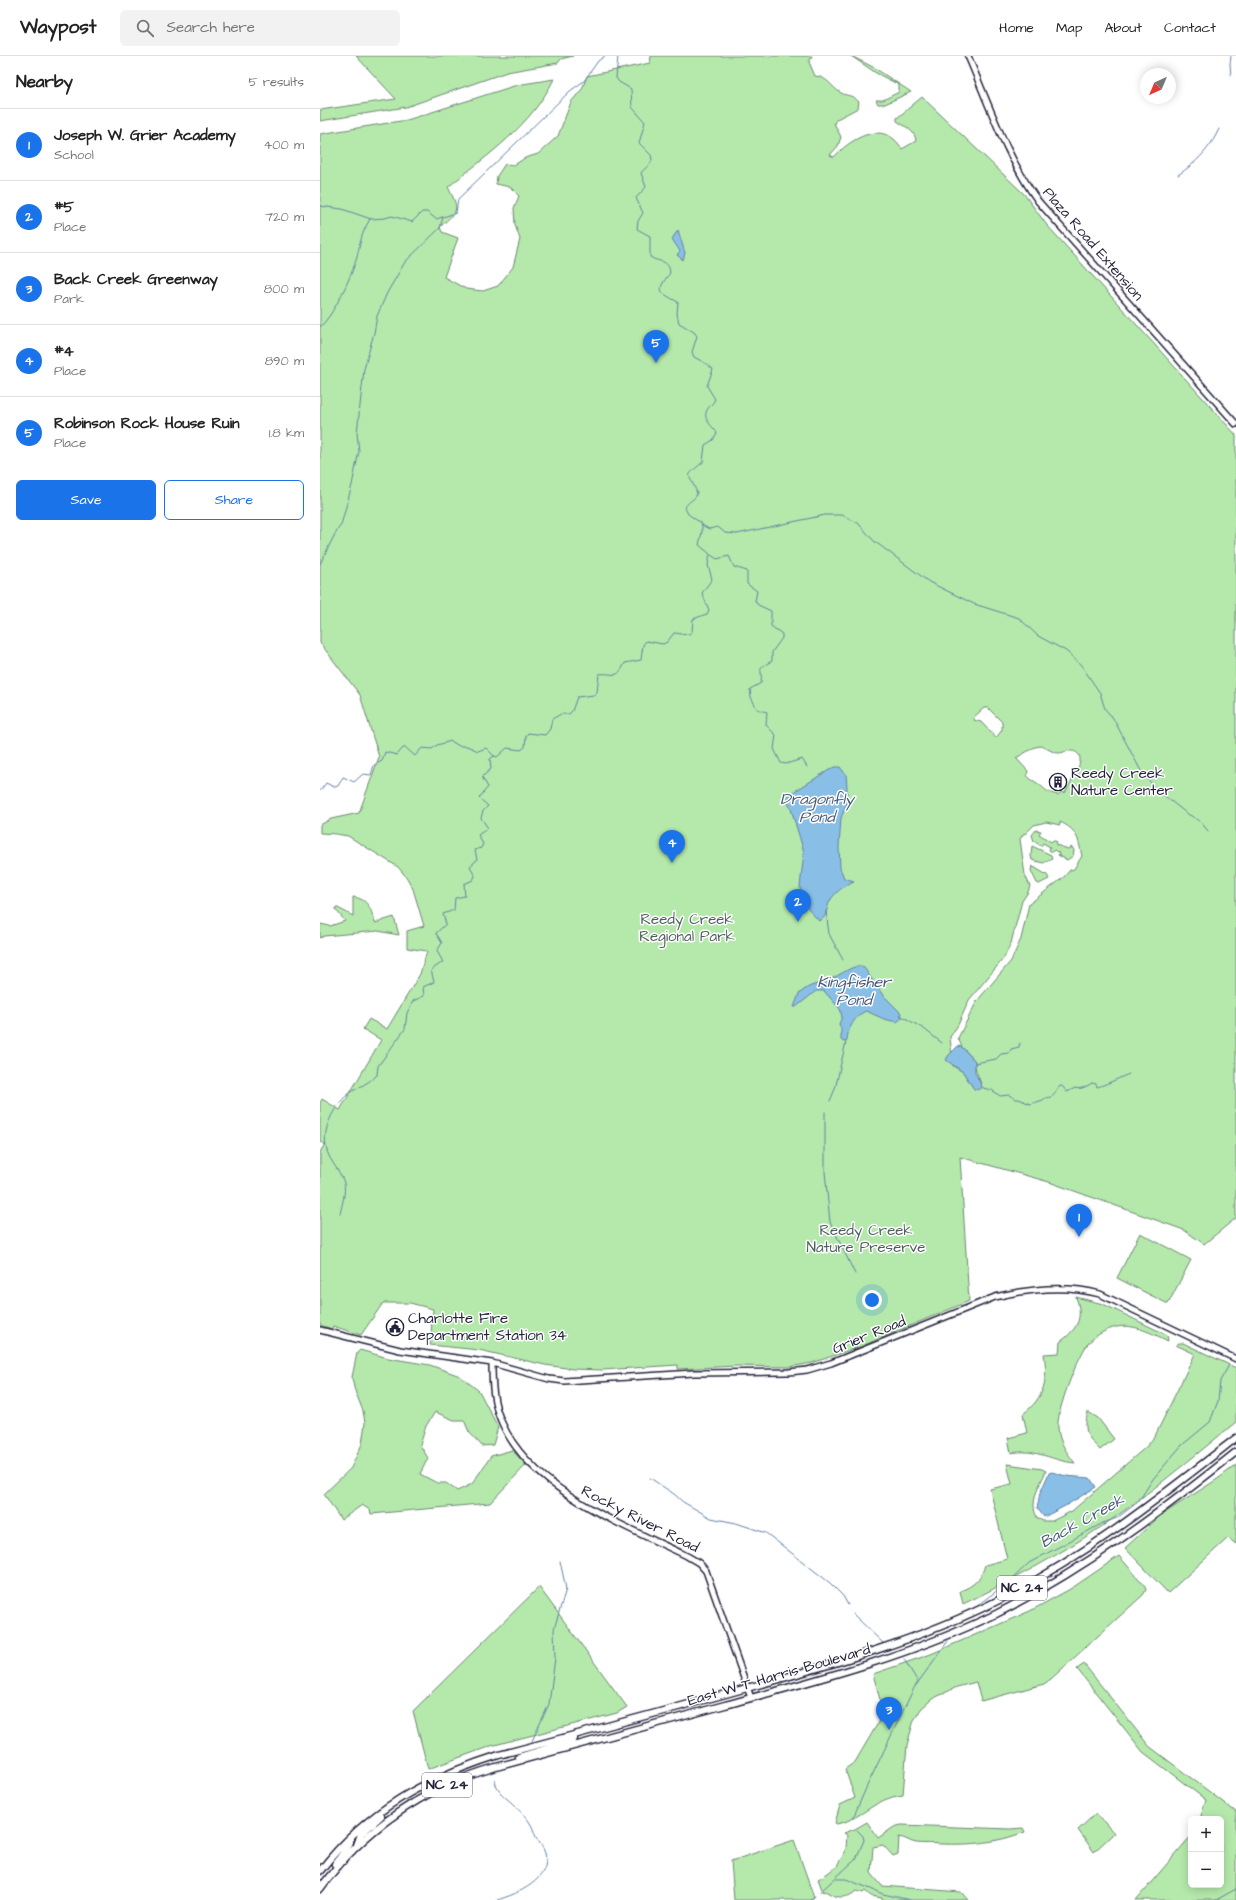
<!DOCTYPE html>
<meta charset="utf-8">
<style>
:root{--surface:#fff;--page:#f2f2f2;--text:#222;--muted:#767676;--line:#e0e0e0;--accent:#1a73e8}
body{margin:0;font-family:"Architects Daughter",sans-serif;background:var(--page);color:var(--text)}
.controls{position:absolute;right:12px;bottom:12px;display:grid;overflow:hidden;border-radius:6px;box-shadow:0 2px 10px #0003}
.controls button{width:36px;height:36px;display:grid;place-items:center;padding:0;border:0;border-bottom:1px solid var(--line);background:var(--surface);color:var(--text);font:20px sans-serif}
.compass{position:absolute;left:820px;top:12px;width:36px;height:36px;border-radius:50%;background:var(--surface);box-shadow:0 2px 10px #0003;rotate:224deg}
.you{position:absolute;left:552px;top:1244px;width:14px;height:14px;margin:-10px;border:3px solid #fff;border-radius:50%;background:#1a73e8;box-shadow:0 0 0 6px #1a73e833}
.badge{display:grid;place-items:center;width:26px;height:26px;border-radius:50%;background:var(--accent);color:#fff;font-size:13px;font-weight:700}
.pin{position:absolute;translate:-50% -33px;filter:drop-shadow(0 1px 2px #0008)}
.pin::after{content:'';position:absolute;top:21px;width:14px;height:12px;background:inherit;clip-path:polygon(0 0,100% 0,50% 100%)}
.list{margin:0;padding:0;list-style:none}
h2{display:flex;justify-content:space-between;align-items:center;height:52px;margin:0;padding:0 16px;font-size:17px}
h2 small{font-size:13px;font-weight:400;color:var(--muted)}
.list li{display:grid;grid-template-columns:26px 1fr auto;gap:12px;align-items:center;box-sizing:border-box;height:72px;padding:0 16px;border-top:1px solid var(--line)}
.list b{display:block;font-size:15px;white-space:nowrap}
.list p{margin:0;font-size:13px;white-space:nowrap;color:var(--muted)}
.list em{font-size:13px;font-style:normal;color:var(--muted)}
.actions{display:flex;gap:8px;padding:12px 16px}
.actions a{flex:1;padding:9px 0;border:1px solid var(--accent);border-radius:6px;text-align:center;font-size:14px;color:var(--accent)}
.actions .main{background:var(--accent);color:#fff}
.icon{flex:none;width:22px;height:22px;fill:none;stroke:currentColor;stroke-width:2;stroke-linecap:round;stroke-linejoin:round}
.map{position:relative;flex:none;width:916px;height:1844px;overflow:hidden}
header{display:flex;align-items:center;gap:24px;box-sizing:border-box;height:56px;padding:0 20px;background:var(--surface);border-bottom:1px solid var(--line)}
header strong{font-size:19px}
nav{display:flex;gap:22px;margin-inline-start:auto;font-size:14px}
.search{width:280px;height:36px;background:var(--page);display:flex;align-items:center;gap:10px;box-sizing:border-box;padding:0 14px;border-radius:6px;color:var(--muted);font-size:15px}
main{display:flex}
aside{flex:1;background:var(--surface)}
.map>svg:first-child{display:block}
</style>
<header>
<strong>Waypost</strong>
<div class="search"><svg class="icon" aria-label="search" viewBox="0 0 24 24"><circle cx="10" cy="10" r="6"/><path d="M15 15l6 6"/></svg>Search here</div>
<nav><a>Home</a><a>Map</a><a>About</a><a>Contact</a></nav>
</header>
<main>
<aside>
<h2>Nearby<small>5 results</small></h2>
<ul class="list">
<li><span class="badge">1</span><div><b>Joseph W. Grier Academy</b><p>School</p></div><em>400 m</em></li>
<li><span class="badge">2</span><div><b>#5</b><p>Place</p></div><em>720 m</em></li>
<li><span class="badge">3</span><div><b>Back Creek Greenway</b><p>Park</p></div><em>800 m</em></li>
<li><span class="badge">4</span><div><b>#4</b><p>Place</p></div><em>890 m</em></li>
<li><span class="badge">5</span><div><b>Robinson Rock House Ruin</b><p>Place</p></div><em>1.8 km</em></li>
</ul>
<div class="actions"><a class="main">Save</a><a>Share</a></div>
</aside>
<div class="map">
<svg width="916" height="1844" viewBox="0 0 916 1844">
<rect width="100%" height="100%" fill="#fff"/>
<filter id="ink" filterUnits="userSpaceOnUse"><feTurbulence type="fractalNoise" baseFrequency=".025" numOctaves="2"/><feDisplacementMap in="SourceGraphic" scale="8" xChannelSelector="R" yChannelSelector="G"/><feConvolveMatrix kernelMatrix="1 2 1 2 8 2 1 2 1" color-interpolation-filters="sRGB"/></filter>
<g filter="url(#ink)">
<path fill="#b5e9ab" stroke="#6c8673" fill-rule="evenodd" d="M36,0h217l-12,3 -3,4 -51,9 -101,35 -86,14v-11l76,-11z
M331,0h161l-3,6 6,14c13,1 16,11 26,17 8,4 11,1 18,9l-1,6 -21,11 -3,4 7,14 -3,9 -8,9 4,2c18,-20 51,-38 68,-8l14,-8c-1,-11 -11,-14 -19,-20v-3l25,-21 102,97 22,30 190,211v783l-32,26 -20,-14 -135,-48 -89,-25 9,144 -107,45 -50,17 -23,4 -53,-1 -58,3v-4l-76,5 -29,-1 -28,-4 -66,-15 -49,-5 3,-36 -23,-6h-27l-22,32 -28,-9 -1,3 -12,-4v-173l5,-8 -5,-2v-39l2,-4 18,11 41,-70 -18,-11 6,-10 18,10 33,-55 7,-23 -20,-3v-17l17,-5 -11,-37 -6,-11 -9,-11 -50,-31 -12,-2 -16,-1v-8l11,-6 28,-6 20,-56 -19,-62 -40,-52v-509l87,-14 110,-35 37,-6c-23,47 -66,76 -106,108 12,24 11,22 -8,40l2,5 16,6 -14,39 22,12 17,2 15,-5 15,-19 7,-28 -5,-14 -1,-17 5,-12 -9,-9 -14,-3 1,-8 8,-12 9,1 11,-7 13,-4 20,-18 13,-34 11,-13 5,-13 63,-13zM664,652h4l14,14v8l-6,8 -15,-16 -7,-2v-3zM721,690c6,2 12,7 18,7 4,0 8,-3 13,-2 20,3 -3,32 -7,42l-4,-1 -3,3c-13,-3 -11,-5 -21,-12 -4,-3 -8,-4 -10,-8l1,-4 -12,-13 19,-11zM726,766l14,3v-3c18,8 18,17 22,34l-8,13 -4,1 -6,7 -35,27 -8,35 -10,22 -34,40 -19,37 4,9 13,14c-1,12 7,18 6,28l-8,-2 -10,-15 -10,-6 -3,-29 8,-12 11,-25 35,-42 7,-15 11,-42 6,-9 2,-6 -5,-11 -5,-36 4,-6 1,1 9,-9z
M531,0l22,11 38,25 -26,12h-7l-2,-4h7l16,-8v-7l-23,-12z
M716,774l5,1 -2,3 12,8 2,-2 4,2 -1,3 12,4 4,-2 2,3 -1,6 -6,4 -9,-5 1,-2 -5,-3 -2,2 -3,-2 1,-3 -7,-4 -2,3 -7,-5 -2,-6z
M712,790l19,9 1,4 -9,4 -11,-3 -1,-4z
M712,810l15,9 2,4 -10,5 -2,-1 -6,-12z
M33,841c16,2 18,13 22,26l19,-6 5,18 -21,-4 -54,5 -4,2v-14l10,2 15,-5 -10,-12 1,-2 17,9z
M820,1177l51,27 -23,44 -51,-26z
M756,1241l27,7 64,31 1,6c-17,-8 -36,-19 -55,-13 -10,3 -20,9 -26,17 -10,14 -31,66 -29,83 1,14 9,25 17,35 -23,-2 -39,-15 -64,-10l-3,-15 19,-5 -4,-19c22,-17 25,-34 21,-60l15,-1 1,-11c17,-13 24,-23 16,-45z
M859,1287h4l53,25v54c-44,36 -88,73 -135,105 -44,29 -90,54 -138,77l-3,-13c14,-5 21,-12 25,-26l22,-6 -17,-70 22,-5 -5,-20 35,5 4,2c-7,16 -17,30 -9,47l6,3h9l20,-10 75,-65 8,-10 40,-82 -19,-9z
M40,1294l28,8 42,7 30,11 19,15 19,36 -5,18 -11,1 -13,-14 -5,-12h-10l-19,-8 -9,14 -6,19 8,13 -8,16 17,9h9l11,8 15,-7 19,-28 21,-6 14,15 -36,38 -119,11 -1,-4 -8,-5 -21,15 -17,-26 27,-26 11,-24 3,-21 -2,-12 -9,-23 -2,-11 5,-24z
M768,1356l10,6 16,21 -14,11c-13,-13 -17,-19 -12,-38z
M916,1409v79l-8,-6 -60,55 -43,-45 35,-32 59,-38z
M799,1500l26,30 1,4 -3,5 -92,84 -7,5 -63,17 -5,-19 -19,5 -25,12 -11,10 -7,11 -7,25 -4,50c-29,3 -40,24 -66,29l-2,-1 5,-18 15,-7 -10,-29 10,-7 23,-39 4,-16 -9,-33 58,-20 99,-43 42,-23z
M219,1531l88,120 -10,6 -126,33 -63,23 -15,-58z
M764,1608l65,82 87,66v88h-100l55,-64v49h30v-66h-21l6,-19 -63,-48 -66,-83z
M776,1757l18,20 -20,19 -16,-22z
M547,1766l11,16 16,-11 7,-2 109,4 13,-1 2,4c-30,11 -52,13 -84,12 -8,-1 -17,0 -25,-1 -6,-1 -10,-5 -17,-6l-1,17 -5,2 -10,-11 -10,2 -2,26 11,13 79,6 7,8h-86v-2l-11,-2 -6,-5 -2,2 -7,-2c-10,9 -20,7 -31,0l-2,1 -5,-13c8,-3 12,-9 19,-12 1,-6 6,-10 8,-15 2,-5 1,-11 2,-17l-3,-2 11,-4z
M474,1784l20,57 -4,3h-76l-3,-39z"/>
<path fill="#89bfe7" stroke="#6080a2" d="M358,174l7,23 -2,7 -6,-5 3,-4 -8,-12z
M514,711h6l6,8 1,11v17l-6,15 -2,29 1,21 4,10 10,3c-9,4 -17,10 -23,18 -5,7 -3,19 -12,22l-11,-12 -7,-13 -1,-9 4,-35 -13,-43 -5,-10 4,-5z
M537,910h5l3,3 17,25 19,19 1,5 -5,4 -13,-3 -18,-8c-11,4 -19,19 -19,30l-3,1 -3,-2v-11l-2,-5 3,-7 -2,-8 -16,-18h-8l-20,16h-2l5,-13c12,-11 17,-8 32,-15 9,-4 16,-10 26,-13z
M638,990l4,1 13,14v11l6,13 -2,5 -5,-1 -11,-17 -17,-12 2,-4z
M732,1416l14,4 24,2 6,9 -31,19 -21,11 -7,-9 3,-15 9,-20z"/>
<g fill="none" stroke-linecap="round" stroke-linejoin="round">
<path stroke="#6080a2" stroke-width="1" d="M911,19l-1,-11 1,-8
M858,119c18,-12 32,-26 41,-46
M0,150l22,3 29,10 14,-1 7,-2 20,6 10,-10h5l9,7 20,-6 2,-14 112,-108 14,-10 14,-20 7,-5
M0,271c14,-12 32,-52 37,-70 4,-18 4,-22 13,-38
M382,469l7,4 9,-2 7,6 12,1 88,-19h17l16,8 16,18 55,41 45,22 45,14 19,18 28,15 15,14 19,28 5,16 8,9 28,53 16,19 29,23 14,8 8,10
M391,499l6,4 12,-3 5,11 13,4v13l10,7 -2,10 3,4 13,6v15l11,8v4l-10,14v9c-17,9 -9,6 -11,22l-11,6 1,8 6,12 10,3 -1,13 10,10 -2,14 7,14 5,1 16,-5 5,8
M0,508l16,-32 5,-7 11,-40 7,-34 -2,-18 7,-64 10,-36 3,-17 10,-23 18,-31 35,-34 3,-11
M0,735l6,-8 8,4 4,-1 5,-9 11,5 9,-8 8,1 3,-10 8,-4 3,-9 12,3 6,-7h3l9,8 7,-8 10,1 5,-4 14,-4 8,5h8l11,5 8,-3 8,8 3,1 10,-9 14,2 4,-3 1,-11 2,-3 17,2 5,-6 2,-10 9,-5h8l3,-3 5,-14 17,-2 3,-3 2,-18c16,-2 17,7 26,-11l16,-3 2,-15 3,-4 17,3 4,-2 7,-9c7,0 11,4 18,-1l1,-13 14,-5 2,-4 -7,-17 10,-14 -4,-14 2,-11 -11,-9 3,-13v-8l-14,-10 -3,-6c2,-7 11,-8 12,-15 -8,-21 -14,-14 6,-31l2,-17 8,-5 4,-7c-4,-7 -15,-13 -10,-23 2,-4 6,-6 8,-11l-8,-13 6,-17 -8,-6 -11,-6 -2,-5 5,-16 -3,-4 -15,-9 -2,-9 1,-12c-18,-10 -23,-10 -8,-29 -1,-14 -11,-10 -20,-16v-21l-13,-7 1,-8 5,-8 -7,-15 10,-11 -5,-14c4,-6 9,-6 11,-13l-1,-5 -12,-12 6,-21 -13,-15 -1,-18 -12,-7 -3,-4 2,-22
M506,855l3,23 14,26
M580,959l24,14 18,14
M655,1007l21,-4 5,-5 8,-1 2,-4 8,-2 1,-4
M661,1029l2,3 9,2 8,6 9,-1 7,4h3l11,5 13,-4 2,-2c12,-1 8,-5 15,-12h2l5,6 8,-4c6,2 12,-2 17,-5l4,1 1,3c3,0 27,-11 32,-13
M510,1045l5,-12 11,-47
M505,1056v60l5,50 25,52
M20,1158c2,-10 6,-21 4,-31 -3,-10 -10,-17 -15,-27 -9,-19 0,-41 13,-56 10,-11 25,-15 35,-25l1,-9 27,-37 2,-16 6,-12 11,-5 -1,-9 11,-5 -3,-12 12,-8 -6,-11 5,-8 -6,-10 10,-9 -3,-10 11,-4 1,-12 10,-2 -1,-12 9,-4 2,-4 -5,-10 7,-6 -2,-10 6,-2 2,-4 -5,-9 10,-7 -7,-10 2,-7 5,-5 -9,-8 9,-11 -6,-10 9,-8 -1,-10 4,-3
M330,1422l24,16 9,8 28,16 25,5 30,10 64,50 13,13 5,9
M659,1548l31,-23 19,-18 74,-40 14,-5 21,-16 15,-23 28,-33 29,-24 8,-21 2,-20 9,-16
M533,1558l30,29
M584,1603l14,23
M212,1685l17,-37 6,-46 -1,-29 12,-40 -6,-28
M175,1723c0,14 13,19 21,28 4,5 11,10 14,16 3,4 4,10 6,14 3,5 7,10 9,16 7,27 -28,41 -48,47
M533,1762l14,-32 47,-98 34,-47
M517,1823h9l37,15 27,6
M500,1836l36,-33 8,-19 -1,-4 -6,-6
M490,1844l5,-4
M896,1844l20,-11"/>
<defs>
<path id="minor" d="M648,0c21,49 39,102 70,145l198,223
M0,1274l80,20 92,13 57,16 15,2 130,-8 95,-1 18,-2 24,-7 164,-66c33,-8 72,-12 105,-3l136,65
M172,1307c0,21 1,41 10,60 29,67 123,103 185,133l12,7 7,8 45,127"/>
<path id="major" d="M199,1701l51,-15 4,-3v-4
M37,1789l4,-11 20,-18
M15,1808l14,-19 2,-8
M0,1815c47,-61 106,-93 179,-116 83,-22 166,-44 248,-67 87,-24 173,-48 254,-89 88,-45 158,-101 235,-161
M0,1833c43,-60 105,-102 176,-122 76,-20 152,-41 229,-62 92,-25 184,-49 271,-91 87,-44 164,-101 240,-162"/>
</defs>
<use href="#minor" stroke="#22223b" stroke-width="8"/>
<use href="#major" stroke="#22223b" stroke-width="9"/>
<use href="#minor" stroke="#fff" stroke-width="5"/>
<use href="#major" stroke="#fff" stroke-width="6"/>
</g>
</g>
<defs>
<symbol id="building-ring" viewBox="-11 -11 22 22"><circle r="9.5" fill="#fff" stroke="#22223b" stroke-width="1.5"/><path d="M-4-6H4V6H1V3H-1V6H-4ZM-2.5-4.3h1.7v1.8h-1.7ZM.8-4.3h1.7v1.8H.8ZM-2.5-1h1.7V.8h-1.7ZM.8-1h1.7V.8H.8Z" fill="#22223b"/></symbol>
<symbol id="civic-ring" viewBox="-11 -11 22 22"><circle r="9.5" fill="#fff" stroke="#22223b" stroke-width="1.5"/><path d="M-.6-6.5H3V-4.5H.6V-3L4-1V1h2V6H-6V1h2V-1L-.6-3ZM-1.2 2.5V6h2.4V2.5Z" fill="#22223b"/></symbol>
</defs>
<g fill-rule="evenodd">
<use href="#building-ring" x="728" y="716" width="20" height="20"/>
<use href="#civic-ring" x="65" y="1261" width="20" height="20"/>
</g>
<g text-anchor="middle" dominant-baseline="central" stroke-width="3" stroke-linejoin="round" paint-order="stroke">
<g fill="#fff" stroke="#646476" stroke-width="1">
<rect x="677" y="1520" width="50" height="24" rx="3"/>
<rect x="102" y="1717" width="50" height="24" rx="3"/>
</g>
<g font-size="14" font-weight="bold" fill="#22223b">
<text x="702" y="1532">NC 24</text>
<text x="127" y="1729">NC 24</text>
</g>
<g font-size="15" fill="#22223b" stroke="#fff">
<text transform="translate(773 188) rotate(49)">Plaza Road Extension</text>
<text transform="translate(549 1279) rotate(-22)">Grier Road</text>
<text transform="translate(320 1463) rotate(27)">Rocky River Road</text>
<text transform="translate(459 1619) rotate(-16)">East W T Harris Boulevard</text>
</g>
<g font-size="15" fill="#22223b" stroke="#fff" text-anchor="start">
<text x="751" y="717">Reedy Creek<tspan x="751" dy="17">Nature Center</tspan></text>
<text x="88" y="1262">Charlotte Fire<tspan x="88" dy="17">Department Station 34</tspan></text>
</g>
<g font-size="15" fill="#4e5e5d" stroke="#fff">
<text x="367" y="863">Reedy Creek<tspan x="367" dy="17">Regional Park</tspan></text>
<text x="546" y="1174">Reedy Creek<tspan x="546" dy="17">Nature Preserve</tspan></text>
</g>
<g font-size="16" font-style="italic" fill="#465977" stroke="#fff">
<text x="497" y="743">Dragonfly<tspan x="497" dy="18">Pond</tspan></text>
<text x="534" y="926">Kingfisher<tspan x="534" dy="18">Pond</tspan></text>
<text transform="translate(762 1465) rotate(-29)">Back Creek</text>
</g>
</g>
</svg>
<div class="controls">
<button>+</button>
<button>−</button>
</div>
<svg class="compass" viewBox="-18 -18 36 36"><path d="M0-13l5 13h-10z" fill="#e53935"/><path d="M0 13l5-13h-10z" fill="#767676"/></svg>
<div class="you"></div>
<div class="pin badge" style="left:759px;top:1181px">1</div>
<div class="pin badge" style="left:478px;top:866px">2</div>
<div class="pin badge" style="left:569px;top:1674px">3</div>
<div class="pin badge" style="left:352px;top:807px">4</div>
<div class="pin badge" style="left:336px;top:307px">5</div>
</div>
</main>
